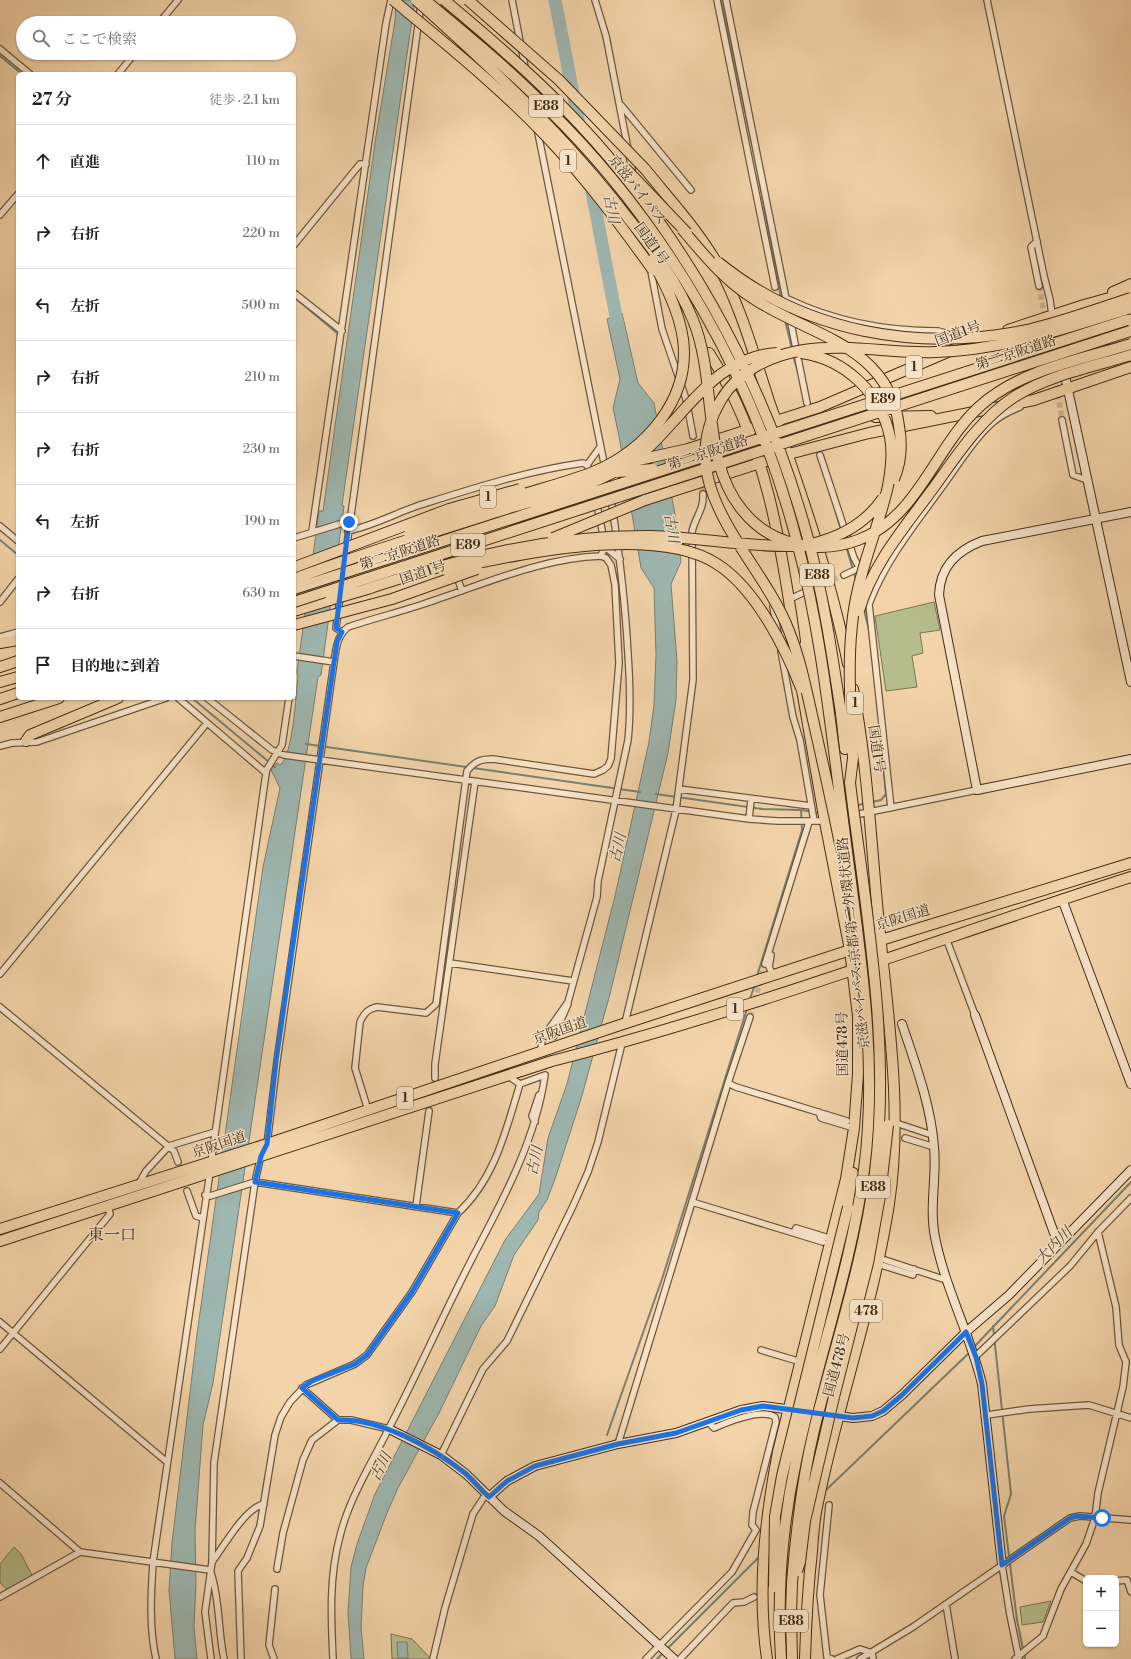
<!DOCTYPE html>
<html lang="ja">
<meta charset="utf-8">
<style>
:root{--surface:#fff;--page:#f2f2f2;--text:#222;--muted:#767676;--line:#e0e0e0}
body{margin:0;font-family:"Libre Bodoni","Noto Serif JP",serif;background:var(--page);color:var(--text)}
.controls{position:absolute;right:12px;bottom:12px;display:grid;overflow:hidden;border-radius:6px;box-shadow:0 1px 3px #0004}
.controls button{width:36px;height:36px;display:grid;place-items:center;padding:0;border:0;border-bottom:1px solid var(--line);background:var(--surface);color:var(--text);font:20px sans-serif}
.stop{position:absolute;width:12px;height:12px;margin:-9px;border:3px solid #1a73e8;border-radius:50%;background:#fff}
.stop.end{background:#1a73e8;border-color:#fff;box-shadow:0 1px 4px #0008}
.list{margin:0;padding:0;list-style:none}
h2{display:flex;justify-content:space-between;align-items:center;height:52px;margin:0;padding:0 16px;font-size:17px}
h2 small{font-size:13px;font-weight:400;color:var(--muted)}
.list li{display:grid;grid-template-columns:26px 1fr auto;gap:12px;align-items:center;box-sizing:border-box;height:72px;padding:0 16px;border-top:1px solid var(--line)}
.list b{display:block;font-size:15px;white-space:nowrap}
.list em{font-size:13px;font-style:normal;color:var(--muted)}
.icon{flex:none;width:22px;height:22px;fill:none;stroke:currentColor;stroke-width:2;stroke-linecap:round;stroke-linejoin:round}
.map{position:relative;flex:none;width:1131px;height:1659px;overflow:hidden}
.search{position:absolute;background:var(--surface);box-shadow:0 1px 3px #0004;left:16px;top:16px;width:280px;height:44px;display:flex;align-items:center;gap:10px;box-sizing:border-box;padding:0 14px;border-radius:22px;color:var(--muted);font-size:15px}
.panel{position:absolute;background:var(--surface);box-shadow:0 1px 3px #0004;left:16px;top:72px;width:280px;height:628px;border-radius:6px}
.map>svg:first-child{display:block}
</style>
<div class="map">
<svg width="1131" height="1659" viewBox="0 0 1131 1659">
<rect width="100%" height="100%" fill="#f3d4aa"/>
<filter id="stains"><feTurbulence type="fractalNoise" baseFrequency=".005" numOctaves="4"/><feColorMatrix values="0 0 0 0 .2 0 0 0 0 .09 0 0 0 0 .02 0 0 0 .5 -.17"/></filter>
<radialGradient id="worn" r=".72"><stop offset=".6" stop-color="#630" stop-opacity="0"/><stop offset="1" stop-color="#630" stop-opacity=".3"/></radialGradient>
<path fill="#b6bd8c" stroke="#7c7550" d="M934,602l6,28 -20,3 3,20 -11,3 5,31 -31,4 -11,-75z
M14,1547l7,7 12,23 -24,14 -9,-8v-19z
M1051,1601l-8,21 -21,3 -2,-18z
M391,1634l21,5 19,20h-39z"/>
<path fill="#9eb7b1" stroke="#7a8072" d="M396,0h19l-7,47 -66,458 2,1 -23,169 -3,2 -105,706 -10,42 -8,106 1,52 -2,44 3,32h-22l-6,-69 3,-47 25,-209 49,-348 17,-119 17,-79 -9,-18 6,-7 3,2c13,-9 16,-72 18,-89l-1,-4 22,-161h4l53,-375 19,-115z
M622,313l16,70 16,20 21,111 6,48 -10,22 6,77 -1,39 -8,53 -58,241 -29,105 -26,80 -8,21 -8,12 -1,8 -24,35 -19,51 -14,20 -42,87 -41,75 -11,25 -21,55 -3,18 -2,42 3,31h-13l-3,-46 3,-46 6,-23 18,-50 130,-254 34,-46 9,-56 19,-54 48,-188 34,-154 5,-37 2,-50 -2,-67 -13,-20 -22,-132 -6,-28 7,-29 -13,-60z
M397,1642h10l1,16h-10z"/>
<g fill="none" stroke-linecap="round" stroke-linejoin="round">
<path stroke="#7a8072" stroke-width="2" d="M721,0l34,158 26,140
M0,56l22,18
M294,297l43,36
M785,320l7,29
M793,355l6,21
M834,506l7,24
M0,540l18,15
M846,546l10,34
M864,610l6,24
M192,698l83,69
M306,744l334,48
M656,794l106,15 39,1 19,3
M872,802l9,-2 5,-6 -6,-60
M856,806l9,-3
M757,976l45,-146 -1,-20
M750,999l5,-15
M993,1326l18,168 -7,22 13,104 8,39
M974,1347l157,-165
M607,1435l56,-159 84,-267
M825,1491l145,-139
M666,1650l95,-95
M657,1659l6,-6"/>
<path stroke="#9eb7b1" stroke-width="13" d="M555,0l64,332"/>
<path stroke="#d0b38c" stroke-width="5.5" stroke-dasharray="5.5 3" stroke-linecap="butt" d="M1039,286l6,33
M1055,377l7,43
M699,468l4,26
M809,590l35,-15
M750,1017l15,-53
M542,1078l12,-42
M429,1111l6,-33"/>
<defs>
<path id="street" d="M512,0l21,108
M595,0l11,36 27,139
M717,0l58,287
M726,0l81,403
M987,0l57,276 6,24 2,15
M159,23l19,-23
M0,49l30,25
M118,74l17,-21
M621,105l70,85
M537,128l68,340
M0,215l18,-21
M1037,241l-6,6 8,39
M294,245l66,-81h6
M646,245l16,84 24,70 7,37
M294,293l48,38
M788,299c46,22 98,32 150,32l7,2 8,5
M1062,420l11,55 14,5
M820,455l34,103 9,16
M587,465l13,-18
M0,526l18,15
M312,531l74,-508 5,-23
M348,531c24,-5 46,-17 69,-25 54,-17 109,-35 166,-43l4,2 4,9
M294,538l52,-16 3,1
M445,538l9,28
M605,547l15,12
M456,574l6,17
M844,575l15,-7
M341,588l80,-584
M340,597l-4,31 6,4
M792,598l17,-8
M0,602l18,-23
M776,606l-3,1 5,26
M0,637l18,-5
M781,651l12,66 7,23 14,81
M294,656l40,6
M178,698l88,75
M207,698l65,52 12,5 465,64 29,2h48
M0,746l12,-3 25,-1 129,-44
M679,789l132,17
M891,808l-22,-204c17,-45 48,-82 76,-121 14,-19 28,-43 46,-59 8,-8 19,-13 29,-17
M840,818l137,-28
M749,819l2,-19
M946,938l29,77
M771,955l-2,12 4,8
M450,963l123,18
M765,964l44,-142
M0,974l207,-251
M0,1007l174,144 4,11
M750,1017l-22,66 -36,119 131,40
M625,1023l51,-213 17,-130 -1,-148c3,-15 12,-22 11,-38
M554,1036l14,-32
M541,1052l1,-13 26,-37 29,-105 1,-16 30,-141c3,-29 2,-57 0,-86 -3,-56 -10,-112 -19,-167
M508,1076l12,8
M435,1078v-14l40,-282
M728,1083l8,4 111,34
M368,1110l-13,-42 5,-46c4,-9 8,-13 17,-15l49,6 10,-9 31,-233c8,-10 14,-12 26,-12l101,15 9,-4 5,-4 3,-7 8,-96 -4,-78 -4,-20 -5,-7 -5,-2
M819,1112l2,6 33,10
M535,1122l-3,-6 7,-21
M896,1123l36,12
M905,1138l29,9
M267,1144l10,-83 57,-399c2,-14 3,-26 14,-35 30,-10 60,-17 90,-28 54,-18 106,-41 163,-43l4,-11 -11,-55
M211,1163l55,-390 1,-4 15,-24 7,-47
M138,1185l8,-14 23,-25 46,-14
M187,1191l9,25 7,2
M205,1195l5,1 45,-14 203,31
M416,1206l13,-95
M794,1233l2,-5 36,11
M885,1260l61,20
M878,1264l35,11 1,-6
M0,1322l167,140
M0,1349l110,-135 -2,-8
M761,1350l40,12
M975,1357l95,-91 28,-34 33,-34
M302,1388l36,32
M987,1415l42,-6 60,-4 42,13
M618,1444l74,-242
M441,1455l42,-86 24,-28 66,-135 15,-34 10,-30 24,-99
M0,1483l80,69
M829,1505l-9,90 7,62 5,2
M212,1562c12,-16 33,-54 52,-58
M1002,1565l8,50 9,44
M277,1569l6,-36 20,-73 9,-20 26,-20h13l38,9
M1071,1572l15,9
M211,1573c9,27 7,58 13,86
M1116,1581l11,-1 4,12
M0,1597l80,-45 130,18
M946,1604l9,55
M156,1659c-7,-32 -5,-65 -3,-97l57,-390
M211,1659l-6,-47 7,-50 2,-99 41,-281 6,-27
M241,1659l-3,-88 9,-13 13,-32 15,-91 6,-18 9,-15 16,-17 49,-21 12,-9 45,-63 46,-79c37,-34 48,-83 62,-129
M274,1659l-5,-14 6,-56
M333,1659c-2,-41 -4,-83 7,-123 9,-37 31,-72 48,-106 31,-59 57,-120 88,-179 29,-55 60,-113 69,-176l-25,9
M433,1659l12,-51 28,-94 13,-20
M646,1659l86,-87 24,-42 -4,-5 1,-13 23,-90 -1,-5c-14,-9 -47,5 -61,11l-5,-5
M680,1659l53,-56 11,-1 10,-5
M837,1659l23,-10 12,4 1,6
M860,1659l53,-32 157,-109 10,-2 51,4
M1015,1659l28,-23 18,-47 25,-45 9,-26 3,-25 25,-106 3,-25 -7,-17 -3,-38 -18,-75"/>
<path id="secondary" d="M1054,325l77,357
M1131,512l-149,29c-26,10 -42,26 -43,54l38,195 154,-31
M1062,899l69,185
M975,1015l83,229
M902,1024c13,39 29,81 32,123 3,30 -5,60 1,90 10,51 35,97 47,147l20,181
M389,1429l52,26 25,19 38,37 35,25 135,123
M489,1497l18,-16 28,-15 83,-22 58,-11 65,-23 22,-4 90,12 19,-2 11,-5 19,-16 64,-63 43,-37 122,-125"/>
<path id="highway" d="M645,169c25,31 53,61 73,96 23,42 36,90 51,136 30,86 61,173 79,263
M1113,292l18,-8
M1008,330l76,-25 47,-13
M709,353c56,87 72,188 86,288
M875,417l56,-1
M776,438l51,-15 20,-4
M688,449l132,-42 144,-62 21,-7
M781,456l88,-23 165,-33 97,-33
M690,465l19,-3 51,-16
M645,500l121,-39
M294,611l36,-11
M0,643l18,-3
M0,667l18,-6
M0,682l18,-5
M0,699l18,-6
M850,709l3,49 -3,25
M841,713l4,36
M0,717l59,-19
M26,741l4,-6 88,-37
M848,1207l5,-34
M0,1229l267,-85 353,-119 261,-85 250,-77
M0,1241l552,-180c196,-50 386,-122 579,-184
M792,1583l-1,31 1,45
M767,1659c-10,-69 -2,-139 11,-207l68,-273 8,-51 4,-54v-58l-8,-66 -25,-128 -23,-132
M805,1659c1,-36 3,-72 7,-108 1,-15 2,-30 5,-44 20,-102 56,-200 72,-303 14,-94 -1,-186 -10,-280 -8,-78 -11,-157 -26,-235"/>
</defs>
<use href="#street" stroke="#6f573a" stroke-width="8"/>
<use href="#secondary" stroke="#432d14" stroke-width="10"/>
<use href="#highway" stroke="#432d14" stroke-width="12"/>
<use href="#street" stroke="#f7e3c8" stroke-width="5.5"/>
<use href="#secondary" stroke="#f7e3c8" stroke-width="8"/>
<use href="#highway" stroke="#f3d4aa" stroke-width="10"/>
<defs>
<path id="highway-bridge" d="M393,0c52,43 105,86 152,135 40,42 74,88 108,135
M416,0c76,68 150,137 212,218 25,31 50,65 65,102 25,61 7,140 50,191 27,34 75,44 115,29 60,-22 77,-93 121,-133 40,-37 101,-47 152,-63
M425,0c42,35 84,69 122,108 121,118 208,271 250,434 25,93 34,190 47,286 14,113 35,228 20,342 -13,99 -48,193 -68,291 -14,65 -19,132 -15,198
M444,0c41,34 82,69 119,107 117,119 200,268 244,428 16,58 25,118 34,178
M468,0l91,80 86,89
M625,168l62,65
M682,229c22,26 43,52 72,70 56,37 135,46 145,127 3,17 2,37 -5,53
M718,262c87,71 200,90 309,68 35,-8 70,-21 104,-32
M801,353c44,6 80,40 89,84 3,16 1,33 -2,49 -8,35 -22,68 -30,103 -8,33 -9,67 -8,101
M634,461l54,-12
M617,472l36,-3
M409,534c37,-16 76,-27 115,-40 23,-7 47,-13 69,-22 53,-22 98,-73 90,-133 -4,-28 -18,-55 -31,-79
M553,538l92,-38
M815,543c27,-7 52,-21 68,-45
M295,567l154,-58 71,-20
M446,570c70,-16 209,-46 271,-6 38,24 68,83 84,124
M294,579c71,-27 143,-48 215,-71 38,-11 80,-20 114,-41 55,-33 82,-110 154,-114
M294,589l833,-269
M364,590c97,-32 184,-55 287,-54 47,1 95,11 142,10
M330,600l41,-12
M294,602l836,-271
M859,611c13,-46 45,-83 73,-121 24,-33 47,-70 82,-93 35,-22 78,-30 117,-42
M294,625l98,-26 85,-30
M850,709v-26
M840,844c-8,-40 -17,-80 -26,-120 -7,-31 -13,-63 -25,-93 -29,-76 -120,-143 -68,-231 17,-29 50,-45 83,-50 43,-7 89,4 132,2 68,-2 131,-24 195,-44
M797,1571l3,-9 5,-41 29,-124 34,-134 12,-67 8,-71
M792,1583c4,-51 10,-103 22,-153 21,-86 50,-169 61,-258 16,-129 -9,-260 -25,-389
M774,1587l1,-71 7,-40 66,-269"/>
</defs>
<use href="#highway-bridge" stroke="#432d14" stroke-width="12" stroke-linecap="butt"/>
<use href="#highway-bridge" stroke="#f3d4aa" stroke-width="10"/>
</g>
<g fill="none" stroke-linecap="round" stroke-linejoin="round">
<path stroke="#1a73e8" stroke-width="5" d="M349,522l-13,106 6,4 -5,10 -3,20 -58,399 -9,83 -6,12 -6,26 203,31 -46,79 -45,63 -12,9 -43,17 -10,7 36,32c42,-2 95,28 127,53 8,7 16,17 24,24l18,-16 28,-15 83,-22 58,-11 65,-23 22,-4 90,12 19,-2 11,-5 19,-16 64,-63 10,25 6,27 20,181 68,-47 7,-2 25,2"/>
</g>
<g text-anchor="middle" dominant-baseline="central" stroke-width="3" stroke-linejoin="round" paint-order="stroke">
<g fill="#f7e3c8" stroke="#79644a" stroke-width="1">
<rect x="529" y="95" width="34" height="22" rx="3"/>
<rect x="560" y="150" width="16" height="22" rx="3"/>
<rect x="906" y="356" width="16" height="22" rx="3"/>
<rect x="866" y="388" width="34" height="22" rx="3"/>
<rect x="480" y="486" width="16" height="22" rx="3"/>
<rect x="451" y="534" width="34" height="22" rx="3"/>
<rect x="800" y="564" width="34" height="22" rx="3"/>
<rect x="847" y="692" width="16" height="22" rx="3"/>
<rect x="727" y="998" width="16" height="22" rx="3"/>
<rect x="397" y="1087" width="16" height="22" rx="3"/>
<rect x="856" y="1176" width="34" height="22" rx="3"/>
<rect x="850" y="1300" width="32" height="22" rx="3"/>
<rect x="774" y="1610" width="34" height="22" rx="3"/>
</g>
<g font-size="13" font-weight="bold" fill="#432d14">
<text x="546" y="106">E88</text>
<text x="568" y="161">1</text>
<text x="914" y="367">1</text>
<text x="883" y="399">E89</text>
<text x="488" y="497">1</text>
<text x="468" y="545">E89</text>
<text x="817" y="575">E88</text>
<text x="855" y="703">1</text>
<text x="735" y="1009">1</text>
<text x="405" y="1098">1</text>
<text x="873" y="1187">E88</text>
<text x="866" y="1311">478</text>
<text x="791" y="1621">E88</text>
</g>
<g font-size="14" fill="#432d14" stroke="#f7e3c8">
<text transform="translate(637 190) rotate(52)">京滋バイパス</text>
<text transform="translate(651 244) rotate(54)">国道1号</text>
<text transform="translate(958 334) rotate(-21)">国道1号</text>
<text transform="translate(1016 353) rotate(-18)">第二京阪道路</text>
<text transform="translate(708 453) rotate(-18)">第二京阪道路</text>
<text transform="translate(400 553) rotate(-18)">第二京阪道路</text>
<text transform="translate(423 573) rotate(-19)">国道1号</text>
<text transform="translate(876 749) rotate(82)">国道1号</text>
<text transform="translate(903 918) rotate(-17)">京阪国道</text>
<text transform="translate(854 943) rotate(-96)">京滋バイパス;京都第二外環状道路</text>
<text transform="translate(560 1031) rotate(-19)">京阪国道</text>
<text transform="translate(843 1044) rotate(-91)">国道478号</text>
<text transform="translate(219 1145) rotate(-18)">京阪国道</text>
<text transform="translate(837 1365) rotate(-75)">国道478号</text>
</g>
<g font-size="15" font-style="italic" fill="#554933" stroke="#f7e3c8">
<text transform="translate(611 209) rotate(79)">古川</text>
<text transform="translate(671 528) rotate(81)">古川</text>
<text transform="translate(618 848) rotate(-77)">古川</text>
<text transform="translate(535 1161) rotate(-78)">古川</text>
<text transform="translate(1054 1246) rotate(-46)">大内川</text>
<text transform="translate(381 1467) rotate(-63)">古川</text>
</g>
<g font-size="16" fill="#432d14" stroke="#f7e3c8">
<text x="112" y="1235">東一口</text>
</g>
</g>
<rect width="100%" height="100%" filter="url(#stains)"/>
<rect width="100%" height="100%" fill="url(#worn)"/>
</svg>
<div class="controls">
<button>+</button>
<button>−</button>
</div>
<div class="stop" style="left:1102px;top:1518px"></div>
<div class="stop end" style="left:349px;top:522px"></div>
<div class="search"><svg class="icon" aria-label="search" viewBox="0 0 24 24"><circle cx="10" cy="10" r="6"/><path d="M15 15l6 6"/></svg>ここで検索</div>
<section class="panel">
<h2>27 分<small>徒歩 · 2.1 km</small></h2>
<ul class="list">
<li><svg class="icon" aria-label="ahead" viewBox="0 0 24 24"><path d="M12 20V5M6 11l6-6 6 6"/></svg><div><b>直進</b></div><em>110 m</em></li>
<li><svg class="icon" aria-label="right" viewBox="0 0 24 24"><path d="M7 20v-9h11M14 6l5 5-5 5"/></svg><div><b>右折</b></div><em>220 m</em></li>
<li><svg class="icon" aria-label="left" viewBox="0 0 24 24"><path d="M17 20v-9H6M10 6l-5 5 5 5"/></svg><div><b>左折</b></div><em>500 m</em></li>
<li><svg class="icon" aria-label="right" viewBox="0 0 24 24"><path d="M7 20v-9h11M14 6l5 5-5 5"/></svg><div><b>右折</b></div><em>210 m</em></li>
<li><svg class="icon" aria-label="right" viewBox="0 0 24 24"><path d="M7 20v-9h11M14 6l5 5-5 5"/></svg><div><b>右折</b></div><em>230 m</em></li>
<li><svg class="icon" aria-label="left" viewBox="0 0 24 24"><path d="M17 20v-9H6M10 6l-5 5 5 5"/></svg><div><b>左折</b></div><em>190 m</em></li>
<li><svg class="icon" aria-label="right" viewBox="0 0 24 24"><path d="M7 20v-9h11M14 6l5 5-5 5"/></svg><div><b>右折</b></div><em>630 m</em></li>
<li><svg class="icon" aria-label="arrive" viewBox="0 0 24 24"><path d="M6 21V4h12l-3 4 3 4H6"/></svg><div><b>目的地に到着</b></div></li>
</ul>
</section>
</div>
